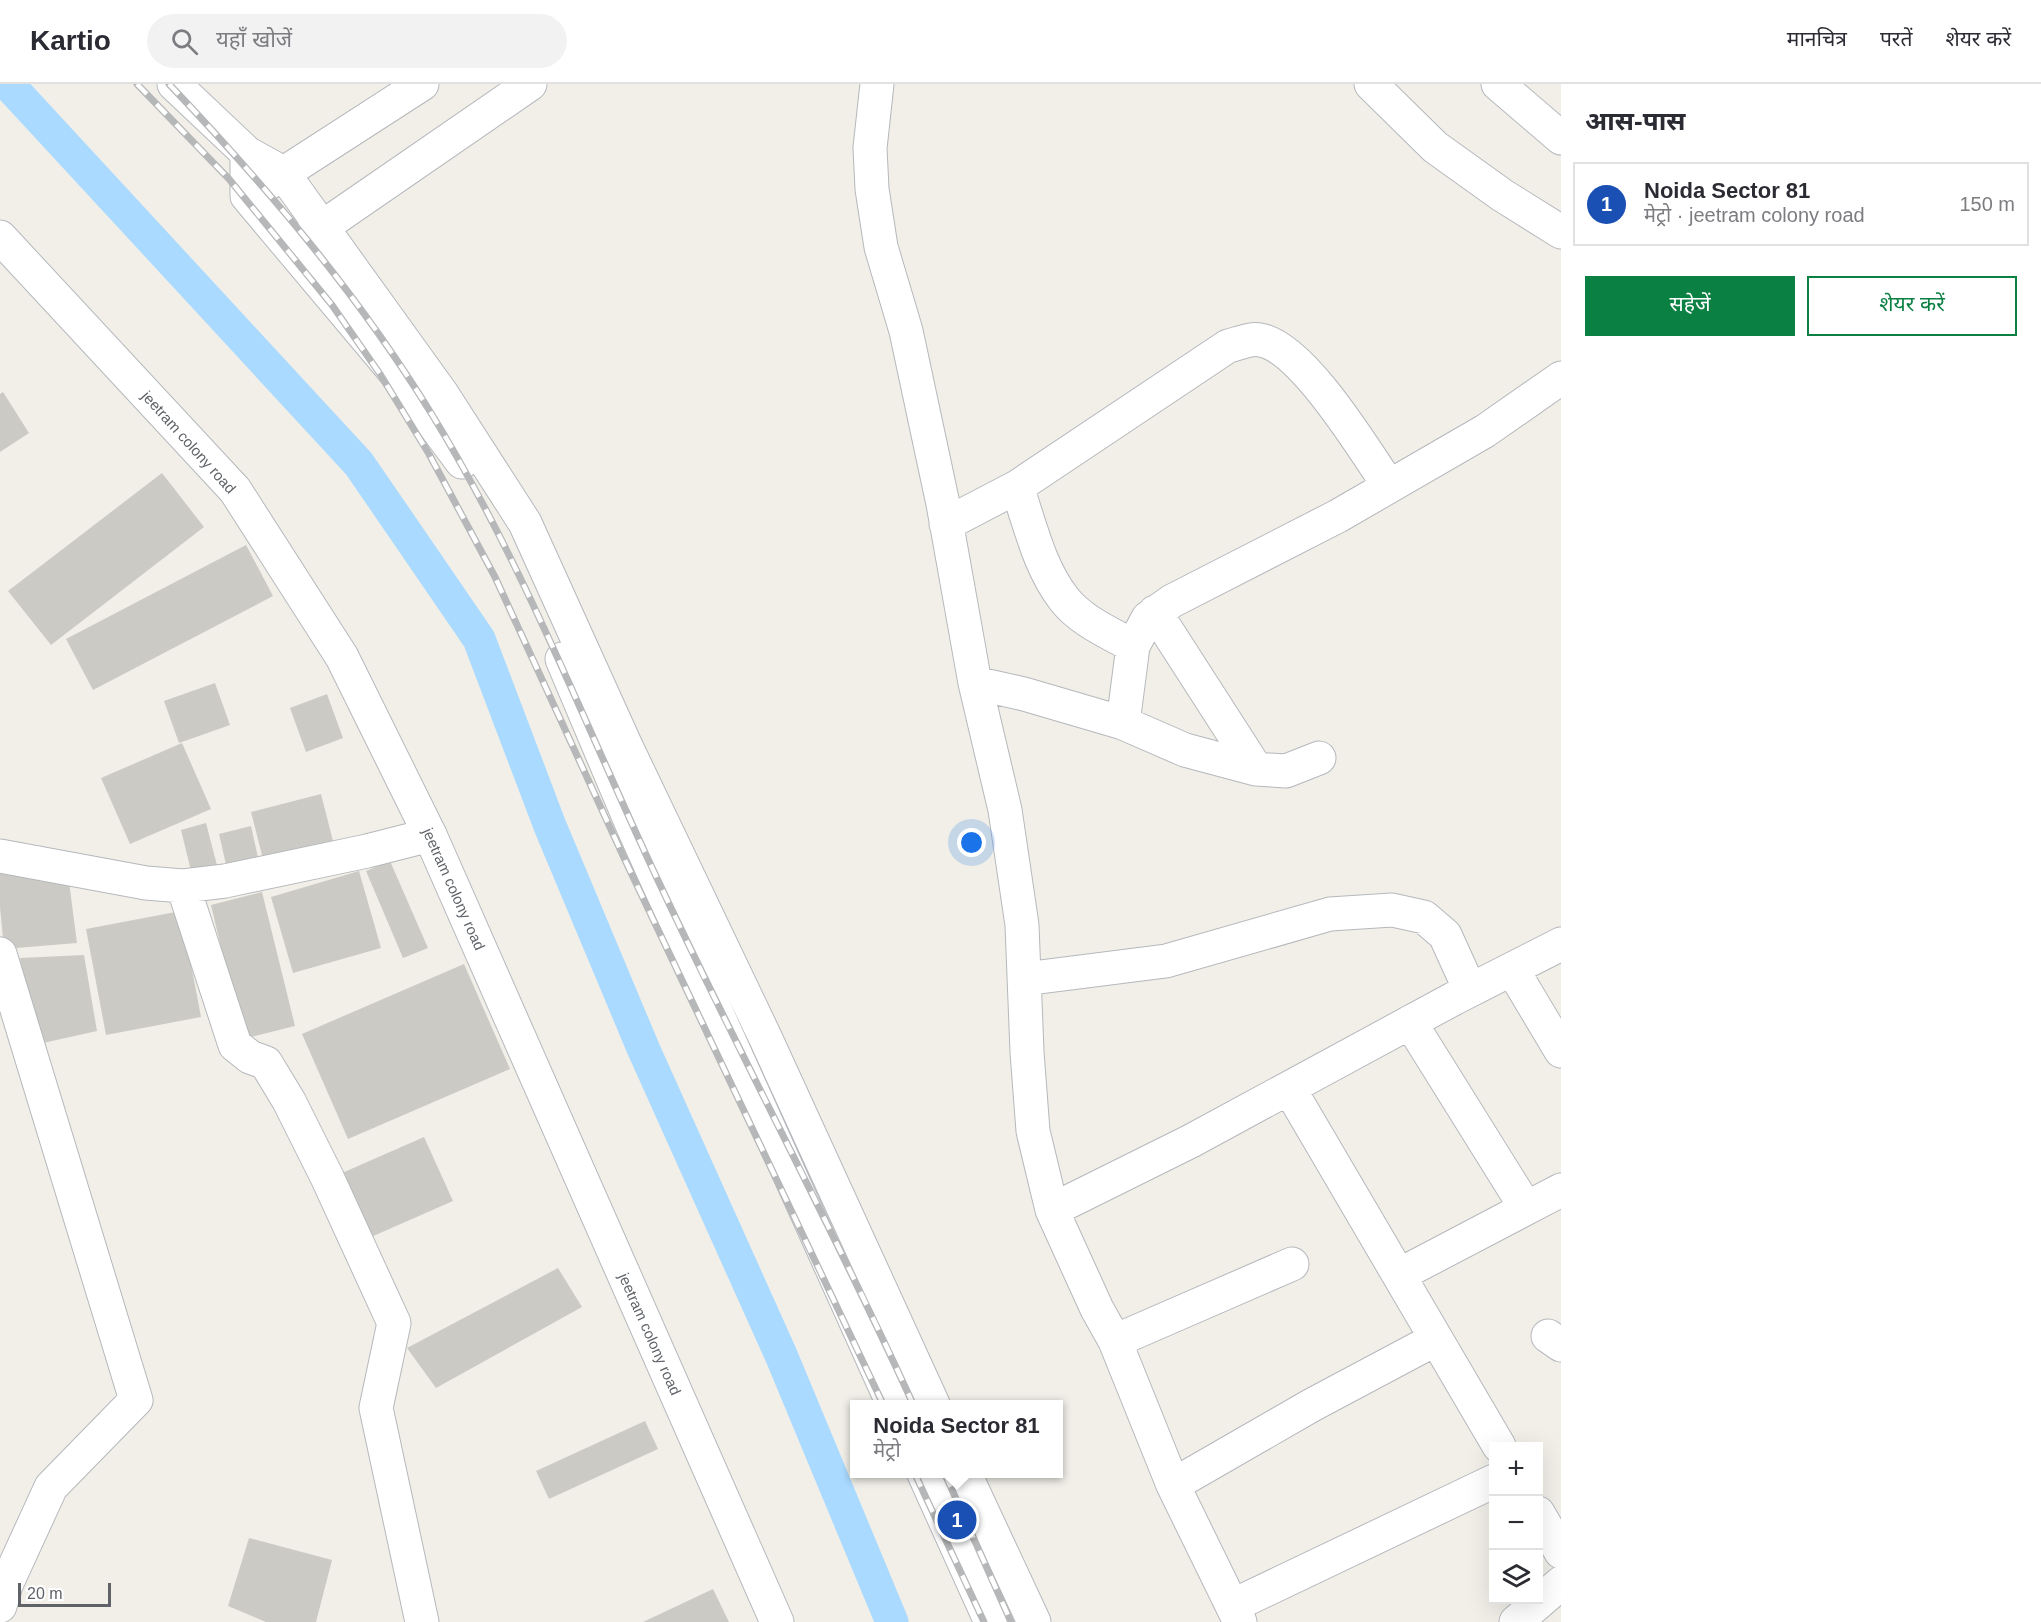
<!DOCTYPE html>
<html lang="hi">
<meta charset="utf-8">
<style>
:root{--surface:#fff;--page:#f2f2f3;--text:#2b2b33;--muted:#7c7c81;--line:#e1e1e2;--accent:#0b8043}
body{margin:0;font-family:Arial,"Noto Sans Devanagari",sans-serif;background:var(--page);color:var(--text)}
.controls{position:absolute;right:18px;bottom:18px;display:grid;overflow:hidden;border-radius:0px;box-shadow:0 6px 24px #0002}
.controls button{width:54px;height:54px;display:grid;place-items:center;padding:0;border:0;border-bottom:2px solid var(--line);background:var(--surface);color:var(--text);font:30px sans-serif}
.scale{position:absolute;left:18px;bottom:15px;width:93px;box-sizing:border-box;padding-left:6px;border:3px solid #5f6368;border-top:0;font-size:16px;line-height:21px;white-space:nowrap;color:#5f6368;-webkit-text-stroke:4px #fff;paint-order:stroke}
.you{position:absolute;left:972px;top:759px;width:21px;height:21px;margin:-15px;border:4px solid #fff;border-radius:50%;background:#1a73e8;box-shadow:0 0 0 9px #1a73e833}
.badge{display:grid;place-items:center;width:39px;height:39px;border-radius:50%;background:var(--accent);color:#fff;font-size:20px;font-weight:700}
.pin{position:absolute;translate:-50% -50%;border:3px solid #fff;box-shadow:0 2px 6px #0006}
.popup{position:absolute;left:850px;top:1316px;width:213px;height:78px;box-sizing:border-box;display:grid;place-content:center;border-radius:0px;background:var(--surface);filter:drop-shadow(0 2px 4px #0005);font-size:20px;white-space:nowrap;color:var(--muted)}
.popup b{font-size:22px;color:var(--text)}
.popup::after{content:'';position:absolute;left:50%;top:100%;margin-left:-12px;border:12px solid transparent;border-top-color:var(--surface)}
.list{margin:0;padding:0;list-style:none}
h2{display:flex;justify-content:space-between;align-items:center;height:78px;margin:0;padding:0 24px;font-size:26px}
h2 small{font-size:20px;font-weight:400;color:var(--muted)}
.list li{display:grid;grid-template-columns:39px 1fr auto;gap:18px;align-items:center;box-sizing:border-box;height:84px;margin:0 12px 12px;padding:0 12px;border:2px solid var(--line);border-radius:0px}
.list b{display:block;font-size:22px;white-space:nowrap}
.list p{margin:0;font-size:20px;white-space:nowrap;color:var(--muted)}
.list em{font-size:20px;font-style:normal;color:var(--muted)}
.actions{display:flex;gap:12px;padding:18px 24px}
.actions a{flex:1;padding:14px 0;border:2px solid var(--accent);border-radius:0px;text-align:center;font-size:21px;color:var(--accent)}
.actions .main{background:var(--accent);color:#fff}
.icon{flex:none;width:33px;height:33px;fill:none;stroke:currentColor;stroke-width:2;stroke-linecap:round;stroke-linejoin:round}
.map{position:relative;flex:none;width:1561px;height:1538px;overflow:hidden}
header{display:flex;align-items:center;gap:36px;box-sizing:border-box;height:84px;padding:0 30px;background:var(--surface);border-bottom:2px solid var(--line)}
header strong{font-size:28px}
nav{display:flex;gap:33px;margin-inline-start:auto;font-size:21px}
.search{width:420px;height:54px;background:var(--page);display:flex;align-items:center;gap:15px;box-sizing:border-box;padding:0 21px;border-radius:33px;color:var(--muted);font-size:22px}
main{display:flex}
aside{flex:1;background:var(--surface)}
.map>svg:first-child{display:block}
</style>
<header>
<strong>Kartio</strong>
<div class="search"><svg class="icon" aria-label="search" viewBox="0 0 24 24"><circle cx="10" cy="10" r="6"/><path d="M15 15l6 6"/></svg>यहाँ खोजें</div>
<nav><a>मानचित्र</a><a>परतें</a><a>शेयर करें</a></nav>
</header>
<main>
<div class="map">
<svg width="1561" height="1538" viewBox="0 0 1561 1538">
<rect width="100%" height="100%" fill="#f1efe8"/>
<g fill="none" stroke-linecap="round" stroke-linejoin="round">
<path stroke="#aadaff" stroke-width="33" d="M8,0l351,380 120,175 71,187 93,222 138,307 111,267"/>
</g>
<path fill="#cccac5" d="M3,308l26,41 -29,19v-58z
M162,389l42,54 -153,118 -43,-54z
M246,461l27,51 -180,94 -27,-51z
M215,599l15,42 -51,18 -15,-42z
M327,610l16,44 -37,14 -16,-44z
M182,659l29,66 -81,35 -29,-66z
M321,710l12,47 -70,18 -12,-47z
M206,739l13,50 -26,6 -12,-49z
M251,742l8,36 -32,7 -8,-35z
M390,777l38,87 -25,10 -37,-87z
M0,782l68,8 9,69 -73,6 -4,-42z
M359,787l22,77 -88,25 -22,-76z
M262,808l33,134 -52,13 -32,-134z
M181,827l20,106 -95,18 -20,-106z
M84,871l13,76 -63,14 -14,-87z
M464,880l46,105 -162,70 -46,-105z
M424,1053l29,64 -82,36 -29,-64z
M558,1184l24,39 -146,81 -29,-40z
M645,1337l13,28 -109,50 -13,-28z
M249,1454l83,22 -16,62h-50l-38,-16z
M713,1505l16,33h-86z"/>
<g fill="none" stroke-linecap="round" stroke-linejoin="round">
<defs>
<path id="minor" d="M877,0l-7,64 2,41 9,58 25,84 37,173 32,179 30,127 17,115 5,127 6,79 19,79 45,99 18,32 58,144 67,137
M1371,0l64,63 67,48 59,37
M1498,0l63,54
M1017,403c13,37 22,80 47,112 17,22 46,34 69,47
M946,440l71,-37 211,-141c9,-2 23,-8 32,-6 42,6 105,111 129,146
M1155,528l101,157
M975,599l49,11 99,29 62,27 71,19 30,2 33,-13
M1123,639l10,-77 15,-28 24,-17 166,-85 147,-85 76,-53
M0,772l146,27 37,3 42,-5 142,-30 63,-16
M183,802l52,159 15,12 16,6 23,38 38,76 67,146 -18,85 46,214
M0,870l136,446 -85,87 -45,98 -6,21
M1512,885l49,82
M1024,895l142,-18 164,-47 62,-4 32,7 21,18 25,55
M1410,938l116,186
M1289,1004l210,358
M1052,1126l139,-69 262,-142 108,-55
M1399,1191l162,-85
M1548,1252l13,9
M1115,1257l177,-77
M1173,1401l139,-80 124,-66
M1538,1429l23,39
M1232,1522l262,-125"/>
<path id="tertiary" d="M174,0l73,69 36,20 159,221 83,129 100,221 141,295 167,365
M247,69v43l147,175 68,91
M264,102l158,-102
M0,153l235,253 107,167 88,178 347,787
M305,155l225,-155
M562,575l71,168 260,577
M924,1390l67,148
M965,1390l69,148
M1516,1538l45,-39"/>
</defs>
<use href="#minor" stroke="#b5b8bc" stroke-width="35"/>
<use href="#tertiary" stroke="#b5b8bc" stroke-width="35"/>
<use href="#minor" stroke="#fff" stroke-width="33"/>
<use href="#tertiary" stroke="#fff" stroke-width="33"/>
<defs>
<path id="rail" d="M137,0l92,95 103,126 48,69 49,80 66,123 130,283 258,544
M169,0c97,102 188,209 262,329 90,146 152,307 224,461 83,178 177,352 258,530
M915,1390l69,148
M945,1390l66,148"/>
</defs>
<use href="#rail" stroke="#b6b7b8" stroke-width="7"/>
<use href="#rail" stroke="#fff" stroke-width="4.5" stroke-dasharray="14" stroke-linecap="butt"/>
</g>
<g text-anchor="middle" dominant-baseline="central" stroke-width="4.5" stroke-linejoin="round" paint-order="stroke">
<g font-size="15" fill="#5f6368" stroke="#fff">
<text transform="translate(189 358) rotate(48)">jeetram colony road</text>
<text transform="translate(454 805) rotate(66)">jeetram colony road</text>
<text transform="translate(650 1250) rotate(66)">jeetram colony road</text>
</g>
</g>
</svg>
<div class="controls">
<button>+</button>
<button>−</button>
<button><svg class="icon" aria-label="layers" viewBox="0 0 24 24"><path d="M12 4l9 5-9 5-9-5zM3 14l9 5 9-5"/></svg></button>
</div>
<div class="scale">20 m</div>
<div class="you"></div>
<div class="pin badge" style="left:957px;top:1436px;background:#1a4fb4">1</div>
<div class="popup"><b>Noida Sector 81</b>मेट्रो</div>
</div>
<aside>
<h2>आस-पास<small></small></h2>
<ul class="list">
<li><span class="badge" style="background:#1a4fb4">1</span><div><b>Noida Sector 81</b><p>मेट्रो · jeetram colony road</p></div><em>150 m</em></li>
</ul>
<div class="actions"><a class="main">सहेजें</a><a>शेयर करें</a></div>
</aside>
</main>
